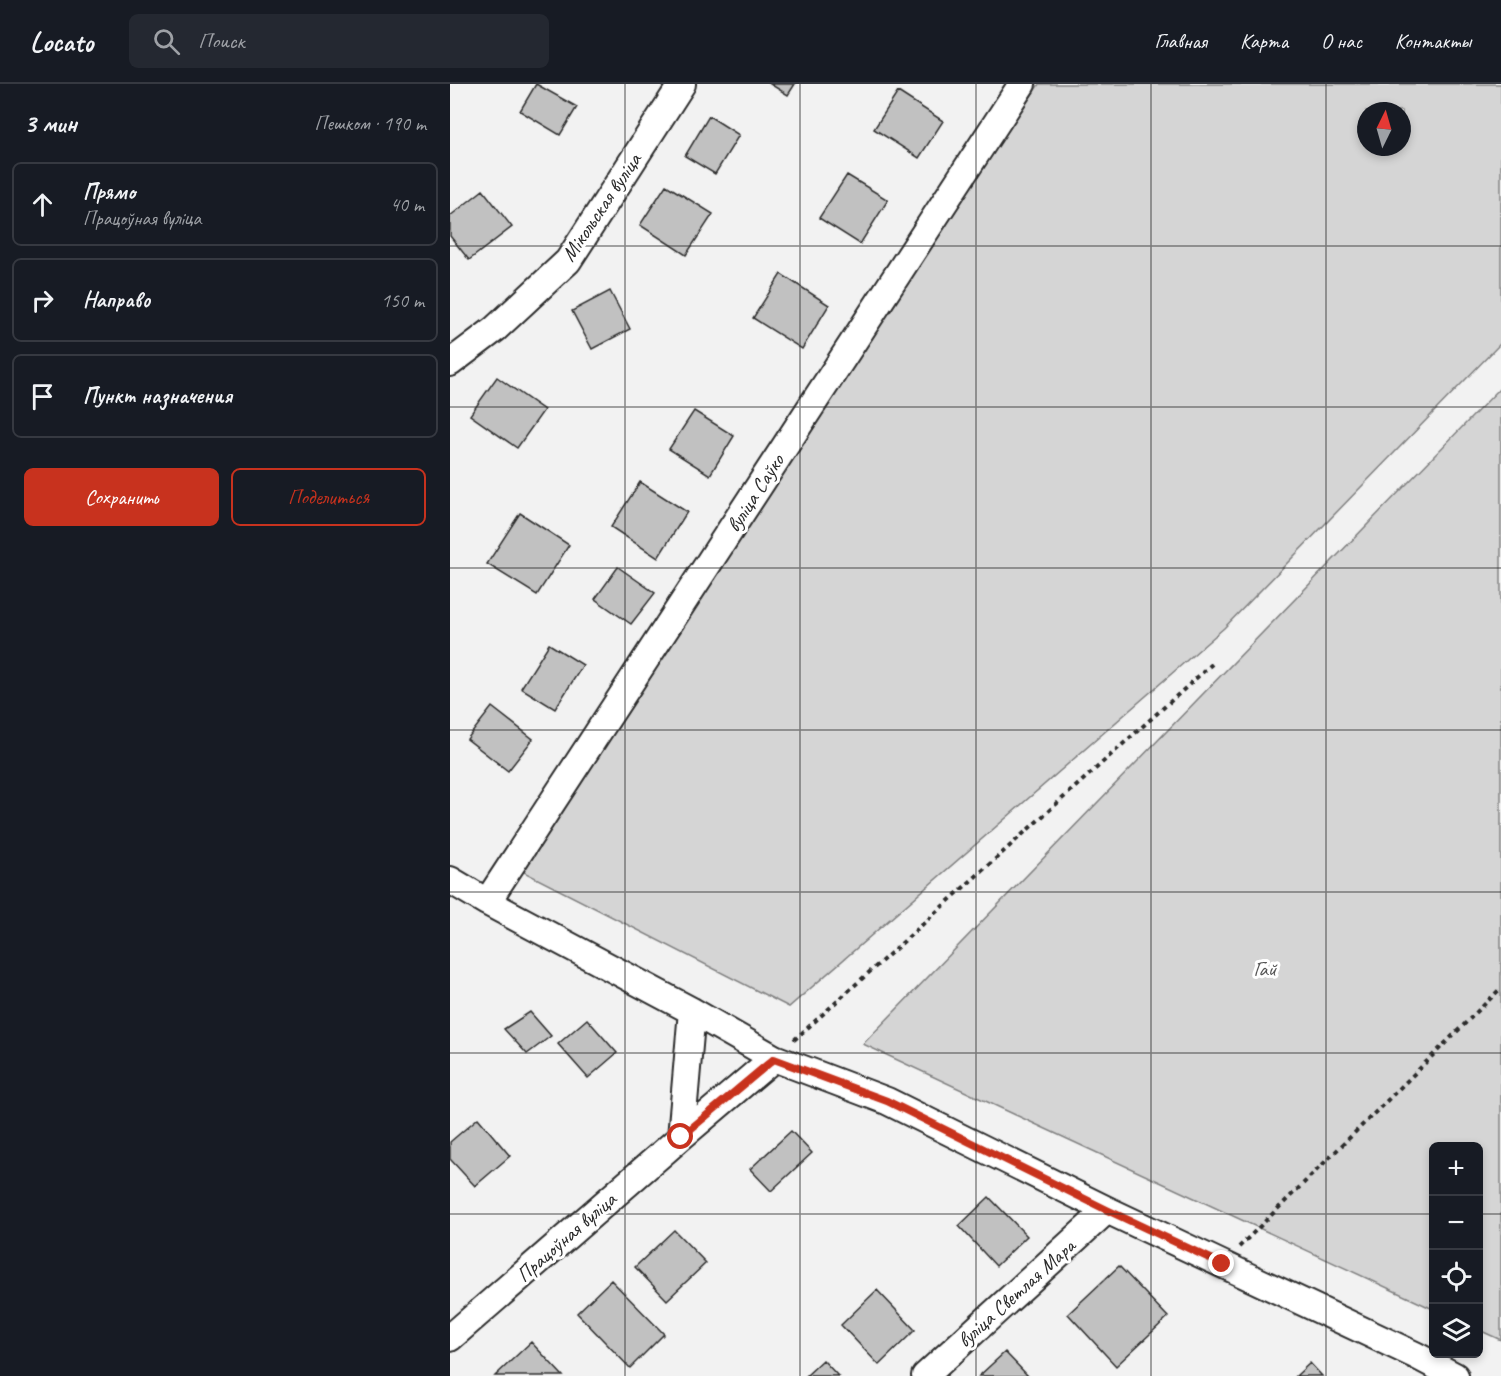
<!DOCTYPE html>
<html lang="ru">
<meta charset="utf-8">
<style>
:root{--surface:#171b24;--page:#242831;--text:#f1f3f6;--muted:#9ea1a6;--line:#363941;--accent:#c8321e}
body{margin:0;font-family:Caveat,sans-serif;background:var(--page);color:var(--text)}
.controls{position:absolute;right:18px;bottom:18px;display:grid;overflow:hidden;border-radius:9px;box-shadow:0 3px 9px #0003}
.controls button{width:54px;height:54px;display:grid;place-items:center;padding:0;border:0;border-bottom:2px solid var(--line);background:var(--surface);color:var(--text);font:30px sans-serif}
.compass{position:absolute;left:907px;top:18px;width:54px;height:54px;border-radius:50%;background:var(--surface);box-shadow:0 3px 9px #0003;rotate:5deg}
.stop{position:absolute;width:18px;height:18px;margin:-14px;border:4px solid #c8321e;border-radius:50%;background:#fff}
.stop.end{background:#c8321e;border-color:#fff;box-shadow:0 2px 6px #0008}
.list{margin:0;padding:0;list-style:none}
h2{display:flex;justify-content:space-between;align-items:center;height:78px;margin:0;padding:0 24px;font-size:26px}
h2 small{font-size:20px;font-weight:400;color:var(--muted)}
.list li{display:grid;grid-template-columns:39px 1fr auto;gap:18px;align-items:center;box-sizing:border-box;height:84px;margin:0 12px 12px;padding:0 12px;border:2px solid var(--line);border-radius:9px}
.list b{display:block;font-size:22px;white-space:nowrap}
.list p{margin:0;font-size:20px;white-space:nowrap;color:var(--muted)}
.list em{font-size:20px;font-style:normal;color:var(--muted)}
.actions{display:flex;gap:12px;padding:18px 24px}
.actions a{flex:1;padding:14px 0;border:2px solid var(--accent);border-radius:9px;text-align:center;font-size:21px;color:var(--accent)}
.actions .main{background:var(--accent);color:#fff}
.icon{flex:none;width:33px;height:33px;fill:none;stroke:currentColor;stroke-width:2;stroke-linecap:round;stroke-linejoin:round}
.map{position:relative;flex:none;width:1051px;height:1292px;overflow:hidden}
header{display:flex;align-items:center;gap:36px;box-sizing:border-box;height:84px;padding:0 30px;background:var(--surface);border-bottom:2px solid var(--line)}
header strong{font-size:28px}
nav{display:flex;gap:33px;margin-inline-start:auto;font-size:21px}
.search{width:420px;height:54px;background:var(--page);display:flex;align-items:center;gap:15px;box-sizing:border-box;padding:0 21px;border-radius:9px;color:var(--muted);font-size:22px}
main{display:flex}
aside{flex:1;background:var(--surface)}
.map>svg:first-child{display:block}
</style>
<header>
<strong>Locato</strong>
<div class="search"><svg class="icon" aria-label="search" viewBox="0 0 24 24"><circle cx="10" cy="10" r="6"/><path d="M15 15l6 6"/></svg>Поиск</div>
<nav><a>Главная</a><a>Карта</a><a>О нас</a><a>Контакты</a></nav>
</header>
<main>
<aside>
<h2>3 мин<small>Пешком · 190 m</small></h2>
<ul class="list">
<li><svg class="icon" aria-label="ahead" viewBox="0 0 24 24"><path d="M12 20V5M6 11l6-6 6 6"/></svg><div><b>Прямо</b><p>Працоўная вуліца</p></div><em>40 m</em></li>
<li><svg class="icon" aria-label="right" viewBox="0 0 24 24"><path d="M7 20v-9h11M14 6l5 5-5 5"/></svg><div><b>Направо</b></div><em>150 m</em></li>
<li><svg class="icon" aria-label="arrive" viewBox="0 0 24 24"><path d="M6 21V4h12l-3 4 3 4H6"/></svg><div><b>Пункт назначения</b></div></li>
</ul>
<div class="actions"><a class="main">Сохранить</a><a>Поделиться</a></div>
</aside>
<div class="map">
<svg width="1051" height="1292" viewBox="0 0 1051 1292">
<rect width="100%" height="100%" fill="#f2f2f2"/>
<filter id="ink" filterUnits="userSpaceOnUse"><feTurbulence type="fractalNoise" baseFrequency=".0167" numOctaves="2"/><feDisplacementMap in="SourceGraphic" scale="12" xChannelSelector="R" yChannelSelector="G"/><feConvolveMatrix kernelMatrix="1 2 1 2 8 2 1 2 1" color-interpolation-filters="sRGB"/></filter>
<g filter="url(#ink)">
<path fill="#d5d5d5" stroke="#808080" stroke-width="1.5" fill-rule="evenodd" d="M589,0h462v259l-277,285 -435,379 -269,-137zM916,27h36v36h-36z
M1051,303v953l-22,-10 -1,-184h-44l-1,163 -570,-265z"/>
<path fill="#c1c1c1" stroke="#2b2b2b" stroke-width="1.5" d="M86,0l41,23 -17,28 -40,-24z
M320,0h25l-7,11z
M448,8l45,29 -24,37 -45,-29z
M259,32l30,19 -24,39 -30,-18z
M397,91l41,25 -28,44 -41,-26z
M216,101l47,29 -27,41 -46,-30z
M33,106l29,37 -43,33 -19,-24v-20z
M331,190l48,31 -27,44 -49,-31z
M160,207l20,38 -38,20 -20,-38z
M47,293l47,33 -27,38 -47,-33z
M244,327l40,25 -24,39 -41,-26z
M190,398l47,30 -29,46 -47,-31z
M70,429l49,32 -32,50 -50,-31z
M168,483l37,26 -24,31 -36,-25z
M99,560l34,21 -28,44 -34,-21z
M42,623l41,32 -25,32 -41,-32z
M80,928l21,24 -24,18 -23,-25z
M137,935l30,34 -29,25 -30,-34z
M28,1034l32,38 -35,30 -25,-27v-17z
M341,1047l21,22 -41,38 -21,-22z
M539,1113l38,39 -31,30 -37,-40z
M224,1146l32,33 -39,37 -32,-33z
M669,1182l49,51 -52,49 -48,-52z
M161,1196l53,54 -34,34 -53,-55z
M427,1206l38,40 -36,35 -38,-40z
M81,1258l32,34h-68z
M555,1268l23,24h-49z
M373,1276l15,16h-32z
M860,1279l12,13h-26z"/>
<g fill="none" stroke-linecap="round" stroke-linejoin="round">
<defs>
<path id="street" d="M0,279l45,-34 73,-68 114,-177
M0,796l37,22 205,109 82,47 113,43 220,109 308,145 40,21
M37,818l535,-818
M231,1053l11,-126
M0,1254l231,-201 93,-79
M475,1292l182,-166"/>
</defs>
<use href="#street" stroke="#2b2b2b" stroke-width="30"/>
<path stroke="#2b2b2b" stroke-width="4" stroke-dasharray="4.5 4.5" stroke-linecap="butt" d="M344,956l418,-376
M789,1163l262,-259"/>
<use href="#street" stroke="#fff" stroke-width="26"/>
</g>
</g>
<g fill="none" stroke-linecap="round" stroke-linejoin="round" filter="url(#ink)">
<path stroke="#c8321e" stroke-width="8" d="M231,1053l93,-78 113,42 220,109 115,54"/>
</g>
<path fill="none" stroke="#2b2b2b" stroke-width="1.5" stroke-opacity="0.55" d="M175,0v1292M350,0v1292M526,0v1292M701,0v1292M876,0v1292M0,162h1051M0,323h1051M0,484h1051M0,646h1051M0,808h1051M0,969h1051M0,1130h984M1028,1130h23"/>
<g text-anchor="middle" dominant-baseline="central" stroke-width="6" stroke-linejoin="round" paint-order="stroke">
<g font-size="21" fill="#2b2b2b" stroke="#fff">
<text transform="translate(151 123) rotate(-56)">Мікольская вуліца</text>
<text transform="translate(305 409) rotate(-57)">вуліца Саўко</text>
<text transform="translate(116 1153) rotate(-41)">Працоўная вуліца</text>
<text transform="translate(566 1209) rotate(-42)">вуліца Светлая Мара</text>
</g>
<g font-size="21" fill="#565656" stroke="#fff">
<text x="815" y="885">Гай</text>
</g>
</g>
</svg>
<div class="controls">
<button>+</button>
<button>−</button>
<button><svg class="icon" aria-label="locate" viewBox="0 0 24 24"><circle cx="12" cy="12" r="6"/><path d="M12 2v4M12 18v4M2 12h4M18 12h4"/></svg></button>
<button><svg class="icon" aria-label="layers" viewBox="0 0 24 24"><path d="M12 4l9 5-9 5-9-5zM3 14l9 5 9-5"/></svg></button>
</div>
<svg class="compass" viewBox="-18 -18 36 36"><path d="M0-13l5 13h-10z" fill="#e53935"/><path d="M0 13l5-13h-10z" fill="#9ea1a6"/></svg>
<div class="stop" style="left:231px;top:1053px"></div>
<div class="stop end" style="left:772px;top:1180px"></div>
</div>
</main>
